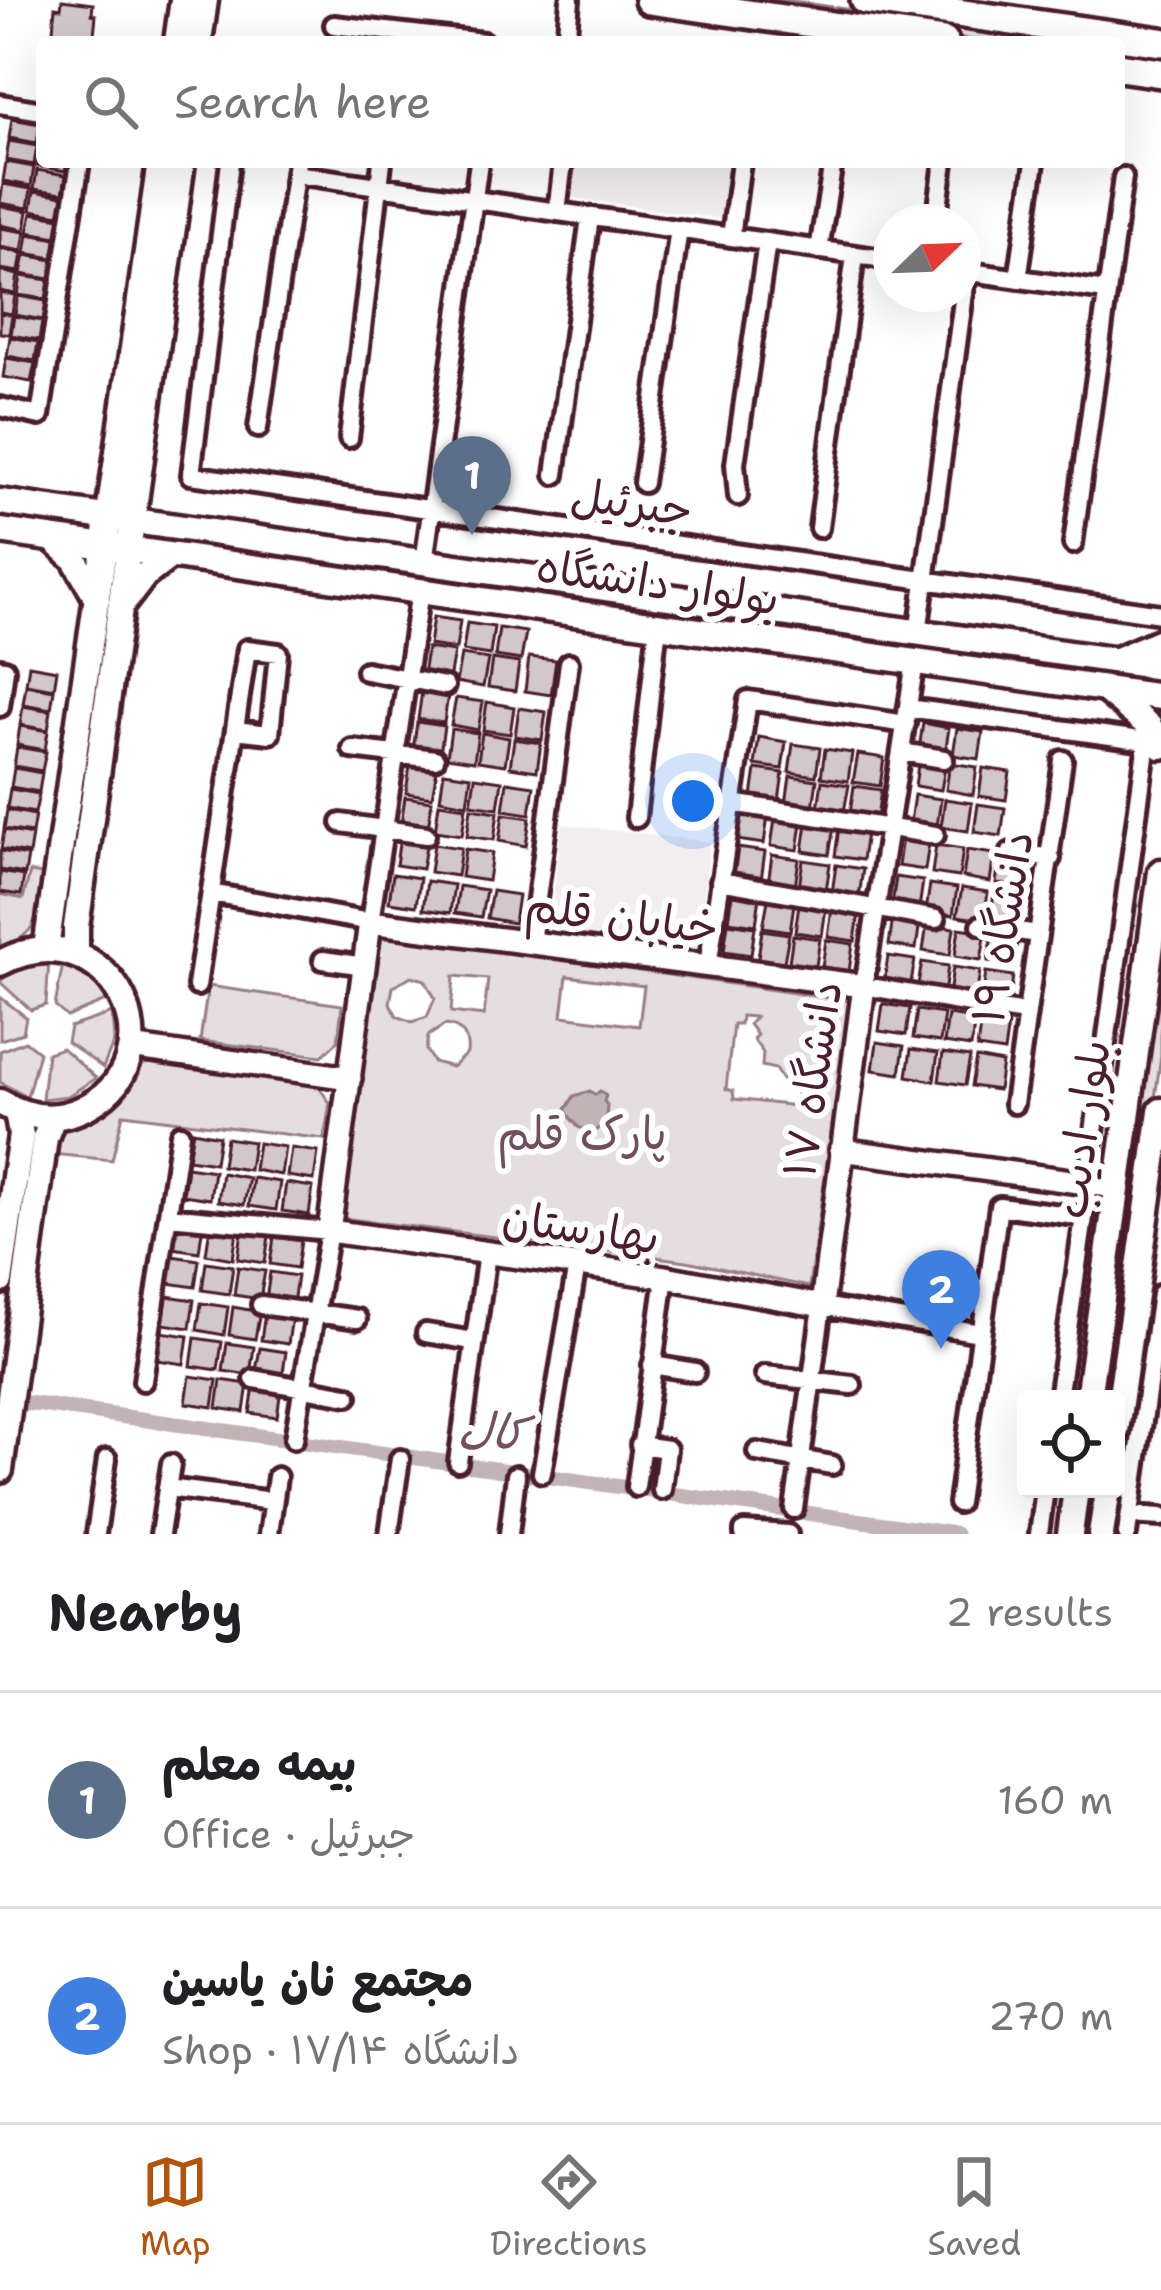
<!DOCTYPE html>
<meta charset="utf-8">
<style>
:root{--surface:#fff;--page:#f2f2f2;--text:#202124;--muted:#757577;--line:#e0e0e0;--accent:#b45309}
body{margin:0;font-family:"Shantell Sans","Playpen Sans Arabic",sans-serif;background:var(--page);color:var(--text)}
.controls{position:absolute;right:36px;bottom:36px;display:grid;overflow:hidden;border-radius:12px;box-shadow:0 12px 48px #0002}
.controls button{width:108px;height:108px;display:grid;place-items:center;padding:0;border:0;border-bottom:3px solid var(--line);background:var(--surface);color:var(--text);font:60px sans-serif}
.compass{position:absolute;left:873px;top:204px;width:108px;height:108px;border-radius:50%;background:var(--surface);box-shadow:0 12px 48px #0002;rotate:67deg}
.you{position:absolute;left:693px;top:801px;width:42px;height:42px;margin:-30px;border:9px solid #fff;border-radius:50%;background:#1a73e8;box-shadow:0 0 0 18px #1a73e833}
.badge{display:grid;place-items:center;width:78px;height:78px;border-radius:50%;background:var(--accent);color:#fff;font-size:39px;font-weight:700}
.pin{position:absolute;translate:-50% -99px;filter:drop-shadow(0 3px 6px #0008)}
.pin::after{content:'';position:absolute;top:63px;width:42px;height:36px;background:inherit;clip-path:polygon(0 0,100% 0,50% 100%)}
.list{margin:0;padding:0;list-style:none}
h2{display:flex;justify-content:space-between;align-items:center;height:156px;margin:0;padding:0 48px;font-size:51px}
h2 small{font-size:39px;font-weight:400;color:var(--muted)}
.list li{display:grid;grid-template-columns:78px 1fr auto;gap:36px;align-items:center;box-sizing:border-box;height:216px;padding:0 48px;border-top:3px solid var(--line)}
.list b{display:block;font-size:45px;white-space:nowrap}
.list p{margin:0;font-size:39px;white-space:nowrap;color:var(--muted)}
.list em{font-size:39px;font-style:normal;color:var(--muted)}
.icon{flex:none;width:66px;height:66px;fill:none;stroke:currentColor;stroke-width:2;stroke-linecap:round;stroke-linejoin:round}
.map{position:relative;flex:none;width:1161px;height:1534px;overflow:hidden}
.search{position:absolute;background:var(--surface);box-shadow:0 12px 48px #0002;left:36px;right:36px;top:36px;height:132px;display:flex;align-items:center;gap:30px;box-sizing:border-box;padding:0 42px;border-radius:12px;color:var(--muted);font-size:45px}
.sheet{height:588px;background:var(--surface)}
nav{display:flex;justify-content:space-around;align-items:center;box-sizing:border-box;height:168px;border-top:3px solid var(--line);background:var(--surface);font-size:33px;color:var(--muted)}
nav a{display:grid;justify-items:center;gap:6px}
nav .on{color:var(--accent)}
.map>svg:first-child{display:block}
</style>
<div class="map">
<svg width="1161" height="1534" viewBox="0 0 1161 1534">
<rect width="100%" height="100%" fill="#fff"/>
<filter id="ink" filterUnits="userSpaceOnUse"><feTurbulence type="fractalNoise" baseFrequency=".00833" numOctaves="2"/><feDisplacementMap in="SourceGraphic" scale="24" xChannelSelector="R" yChannelSelector="G"/><feConvolveMatrix kernelMatrix="1 2 1 2 8 2 1 2 1" color-interpolation-filters="sRGB"/></filter>
<g filter="url(#ink)">
<path fill="#f2eeef" d="M572,162h158l-8,57 -153,-22z
M562,824l148,18 -13,110 -148,-19z"/>
<path fill="#e5dee0" stroke="#987e86" stroke-width="3" fill-rule="evenodd" d="M691,0h95l279,42h-79z
M213,538l164,24 5,8 -13,3 -196,-29z
M455,577l422,60 -6,8 -422,-61z
M964,648l197,29v8l-204,-31z
M30,872l12,2c-5,41 0,58 -42,76v-56l23,5z
M382,934l468,67 -41,286 -122,-26 -345,-43zM411,976l14,4 10,18 -8,19 -15,5 -15,-6 -7,-13 3,-16zM454,976l34,3 -4,37 -33,-4zM567,976l77,10 -5,40 -77,-10zM741,1016l14,1 -6,7 8,11 -4,4 10,14 -1,13 13,3 7,11 5,-3 10,16 8,-5 -2,13h-5l-2,5 -62,-7 -1,-8 -7,-2 7,-65h7zM445,1025c16,1 24,12 22,28l-15,14 -19,-5 -7,-12 2,-14z
M49,961l-3,44 -15,5 -31,-28 14,-14z
M63,964l29,15 16,21 -41,17 -12,-11z
M1161,979v77l-49,343h-12z
M208,986l134,19 -4,36 -16,15 -122,-15z
M0,997l26,20 -3,16 -23,7z
M112,1013l2,28 -11,27 -36,-26 3,-15z
M25,1041l14,11 -12,45 -27,-15v-31z
M62,1048l34,30 -28,18 -26,3 5,-46z
M151,1063l167,23 12,17 -6,36 -201,-25 -11,46 -61,-6 10,-24c27,-6 49,-19 67,-41 7,-8 8,-17 16,-25z"/>
<path fill="#c1b3b6" stroke="#91787e" stroke-width="3" d="M590,1091l5,4 5,-4 6,5 -2,5 3,4 -1,16 -13,12 -15,-6 -13,-16 9,-15z"/>
<g fill="none" stroke-linecap="round" stroke-linejoin="round">
<path stroke="#c1b3b6" stroke-width="15" d="M20,1402l935,132"/>
</g>
<path fill="#d2c7cb" stroke="#4a1f2b" stroke-width="3" d="M62,0l31,4 -1,10 4,1 -2,20 4,7h-53l2,-9 6,-2 2,-24 6,1z
M12,119l28,5 -3,19 -28,-5z
M9,141l28,5 -3,19 -28,-5z
M40,147l2,15h25l-2,9 -28,-5z
M6,162l28,5 -3,19 -28,-5z
M37,170l29,5 -3,18 -29,-4z
M3,184l28,5 -3,19 -28,-5z
M34,191l29,5 -4,19 -28,-5z
M0,206l28,5 -3,19 -25,-5z
M32,213l28,5 -3,19 -29,-5z
M0,228l25,4 -3,19 -22,-4z
M28,234l29,5 -4,19 -28,-5z
M0,249l22,4 -3,19 -19,-3z
M25,255l28,5 -3,19 -29,-5z
M0,271l18,4 -3,19 -15,-3z
M21,276l28,4 -3,19 -28,-4z
M0,293l15,2 -3,19 -12,-2z
M18,296l28,5 -3,19 -28,-5z
M0,313l12,2 -3,19 -9,-1z
M14,316l28,5 -3,19 -28,-5z
M10,337l28,5 -3,19 -28,-5z
M6,358l29,5 -4,19 -28,-5z
M433,617l27,4 -4,28 -27,-4z
M467,623l27,4 -4,28 -27,-4z
M499,628l27,4 -5,28 -26,-4z
M427,648l27,4 -5,28 -26,-4z
M461,655l27,4 -5,28 -27,-5z
M529,657l27,3 -5,35 -26,-4z
M492,659l27,4 -4,28 -27,-4z
M29,665l28,5 -3,19 -28,-5z
M26,685l28,5 -3,19 -28,-5z
M422,691l26,4 -4,28 -26,-4z
M456,698l27,4 -5,28 -27,-5z
M487,702l27,5 -4,27 -27,-4z
M23,706l28,5 -3,19 -28,-5z
M519,708l27,4 -4,28 -27,-4z
M417,722l27,4 -4,28 -27,-4z
M923,723l26,5 -4,26 -26,-5z
M20,726l28,5 -3,19 -28,-5z
M957,728l26,4 -4,27 -26,-4z
M451,729l27,4 -4,28 -27,-4z
M482,733l27,5 -4,27 -27,-4z
M759,737l27,5 -4,27 -27,-4z
M514,739l27,4 -4,28 -27,-4z
M793,744l27,4 -4,28 -27,-4z
M17,747l29,5 -4,19 -28,-5z
M825,749l27,4 -4,28 -27,-4z
M858,754l26,4 -4,28 -27,-4z
M919,758l27,4 -5,28 -26,-4z
M950,763l27,4 -4,28 -27,-5z
M410,765l27,4 -5,28 -26,-4z
M14,768l28,5 -3,19 -28,-5z
M983,768l27,4 -4,28 -27,-4z
M756,769l27,4 -4,28 -27,-4z
M444,772l27,4 -4,28 -27,-5z
M790,776l27,4 -4,28 -27,-4z
M475,777l27,4 -4,27 -27,-4z
M822,781l27,4 -5,27 -26,-4z
M507,782l27,4 -4,28 -27,-4z
M854,786l27,4 -4,28 -27,-5z
M10,789l29,5 -4,19 -28,-5z
M914,795l27,4 -4,27 -27,-4z
M405,797l27,4 -4,27 -27,-4z
M945,799l27,4 -4,28 -27,-4z
M439,803l27,4 -4,28 -27,-4z
M978,804l27,4 -4,28 -27,-4z
M471,808l27,4 -4,28 -27,-4z
M7,810l28,5 -3,18 -28,-4z
M741,812l27,4 -4,28 -27,-4z
M503,814l27,4 -4,28 -27,-5z
M775,819l27,4 -4,27 -27,-4z
M807,823l27,4 -5,28 -26,-4z
M839,828l27,5 -4,27 -27,-4z
M4,830l28,5 -3,19 -28,-5z
M400,837l27,4 -5,28 -26,-4z
M902,838l27,5 -4,27 -27,-4z
M434,844l27,4 -4,28 -27,-4z
M936,845l27,4 -4,28 -27,-4z
M738,848l27,4 -4,28 -27,-4z
M465,849l27,4 -4,28 -27,-4z
M967,850l27,4 -4,28 -27,-5z
M0,851l28,5 -3,18 -25,-4z
M772,855l27,4 -4,28 -27,-4z
M1000,855l27,4 -4,28 -27,-4z
M803,860l27,4 -4,27 -27,-4z
M836,865l27,4 -4,28 -27,-4z
M0,872l24,4 -3,19 -21,-3z
M393,874l27,4 -4,28 -27,-4z
M896,877l27,4 -4,28 -27,-4z
M427,881l27,4 -4,28 -27,-4z
M930,884l27,4 -4,27 -27,-4z
M459,886l27,4 -5,27 -26,-4z
M962,888l26,4 -4,28 -27,-4z
M492,891l26,4 -4,28 -27,-5z
M733,893l27,4 -4,28 -27,-4z
M994,893l27,5 -4,27 -27,-4z
M768,900l26,4 -4,27 -27,-4z
M799,904l27,4 -4,28 -27,-4z
M832,909l27,4 -4,28 -27,-4z
M893,917l27,4 -4,28 -27,-4z
M728,923l27,4 -4,28 -27,-4z
M927,924l27,4 -4,27 -27,-4z
M959,928l27,4 -5,28 -26,-4z
M762,930l27,4 -5,28 -26,-4z
M992,933l27,4 -5,28 -26,-4z
M793,935l27,4 -4,27 -27,-4z
M826,940l27,4 -4,27 -27,-4z
M888,956l27,4 -5,28 -26,-5z
M922,962l26,4 -4,28 -27,-4z
M953,967l27,4 -4,28 -27,-4z
M986,972l27,4 -4,28 -27,-4z
M883,1004l27,4 -4,27 -27,-4z
M917,1010l27,4 -4,28 -27,-4z
M948,1015l27,4 -4,28 -27,-4z
M981,1020l27,4 -4,28 -27,-4z
M877,1042l27,4 -4,28 -27,-4z
M911,1049l27,4 -4,28 -27,-5z
M943,1053l27,4 -5,28 -26,-4z
M976,1058l26,5 -4,27 -27,-4z
M193,1131l26,5 -4,27 -27,-4z
M226,1138l27,4 -4,28 -27,-4z
M258,1143l27,4 -4,28 -27,-5z
M291,1148l27,4 -4,28 -27,-4z
M187,1167l27,4 -4,28 -27,-4z
M222,1173l27,5 -5,27 -26,-4z
M253,1178l27,4 -4,28 -27,-4z
M286,1183l27,4 -4,28 -27,-4z
M176,1220l27,4 -4,28 -27,-4z
M210,1227l27,4 -4,28 -27,-5z
M242,1231l27,5 -4,27 -27,-4z
M274,1237l27,4 -4,27 -27,-4z
M172,1256l27,4 -4,27 -27,-4z
M206,1262l27,4 -4,28 -27,-4z
M238,1267l27,4 -5,28 -26,-4z
M270,1272l27,4 -4,28 -27,-4z
M167,1296l27,4 -4,28 -27,-4z
M201,1303l27,4 -4,28 -27,-5z
M233,1307l27,5 -5,27 -26,-4z
M265,1313l27,4 -4,27 -27,-4z
M161,1332l27,4 -4,28 -27,-4z
M195,1338l27,4 -4,28 -27,-4z
M227,1343l27,4 -4,28 -27,-4z
M260,1348l26,4 -4,28 -27,-4z
M190,1376l27,4 -4,27 -27,-4z
M221,1380l27,4 -4,28 -27,-4z
M254,1385l27,4 -4,28 -27,-4z"/>
<g fill="none" stroke-linecap="round" stroke-linejoin="round">
<defs>
<path id="minor" d="M334,25l149,17
M566,42l4,-42
M0,104l42,7
M230,162l-39,313 970,139
M295,174l596,86
M557,212l6,-50
M936,222l8,-60
M731,237l10,-75
M819,250l14,-88
M963,271l143,20
M1018,279l17,-117
M0,407l40,9 40,-254
M258,428l39,-266
M349,438l33,-276
M555,475l35,-258
M643,483l36,-254
M738,496l-3,-32 32,-222
M819,528l36,-273
M1073,544l50,-367
M424,563l55,-401
M918,633l49,-362
M915,662l-51,324 160,27
M0,668l5,1 -5,38
M366,671l79,15
M908,708l239,33
M352,749l83,10
M901,752l43,7
M732,803l203,32
M636,818l22,-193
M341,823l85,12
M1011,852l40,6
M720,881l216,38
M211,893l159,29 50,-331
M981,925l56,9
M531,943l38,-280
M323,960l42,6
M708,966l40,-266 158,24
M197,986c17,-113 33,-225 50,-337l31,4 -8,81 -35,-4
M1014,1104l49,-344
M1091,1154l58,-427
M168,1216l161,15 -35,208
M261,1305l96,14
M426,1333l47,8
M652,1365l43,7
M765,1375l87,10
M254,1379l94,17
M143,1381l37,-247
M640,1445l27,4 -5,41
M757,1452l75,13
M458,1462l29,-209
M542,1473l35,-208
M636,1487l29,-210
M167,1488l105,13
M958,1503l41,-297 85,11 -26,182
M794,1509l28,-203 158,27
M1130,1515l31,2
M96,1534l11,-75
M160,1534l11,-70
M269,1534l8,-57
M389,1534l11,-75
M509,1534l7,-59
M744,1534v-3l44,3
M1039,1534l6,-45
M1127,1534l34,-240"/>
<path id="tertiary" d="M370,922l494,64 -42,320 -157,-29 -336,-46z
M130,1047l220,31
M841,1150l275,37"/>
<path id="secondary" d="M177,42l6,-42
M199,42l6,-42
M0,502l1161,165
M0,531l1161,166
M53,539l21,19 23,41
M121,606l23,-30 26,-20
M1119,659l42,-18
M1107,691l42,35 12,20
M46,948l114,-786
M76,953v-26l106,-765
M0,963c112,-59 186,101 80,147 -28,12 -55,7 -80,-8
M0,1281l21,-146 -4,-23
M1088,1399l73,-527
M1116,1431l45,-320
M0,1470l45,-332 8,-21
M1070,1534l6,-45
M1101,1534l7,-45"/>
<path id="primary" d="M649,0l295,42
M865,0l296,42
M1119,67l42,6"/>
</defs>
<use href="#minor" stroke="#4a1f2b" stroke-width="26"/>
<use href="#tertiary" stroke="#4a1f2b" stroke-width="30"/>
<use href="#secondary" stroke="#4a1f2b" stroke-width="33"/>
<use href="#primary" stroke="#4a1f2b" stroke-width="36"/>
<use href="#minor" stroke="#fff" stroke-width="16"/>
<use href="#tertiary" stroke="#fff" stroke-width="21"/>
<use href="#secondary" stroke="#fff" stroke-width="24"/>
<use href="#primary" stroke="#fff" stroke-width="27"/>
</g>
</g>
<g text-anchor="middle" dominant-baseline="central" stroke-width="12" stroke-linejoin="round" paint-order="stroke">
<g font-size="45" fill="#4a1f2b" stroke="#fff">
<text transform="translate(632 502) rotate(8)">جبرئیل</text>
<text transform="translate(658 582) rotate(8)">بولوار دانشگاه</text>
<text transform="translate(622 916) rotate(7)">خیابان قلم</text>
<text transform="translate(1002 927) rotate(-81)">دانشگاه ۱۹</text>
<text transform="translate(812 1079) rotate(-82)">دانشگاه ۱۷</text>
<text transform="translate(1082 1129) rotate(-82)">بلوار ادیب</text>
<text transform="translate(581 1227) rotate(8)">بهارستان</text>
</g>
<g font-size="45" fill="#714f58" stroke="#fff">
<text x="582" y="1133">پارک قلم</text>
</g>
<g font-size="48" font-style="italic" fill="#74535c" stroke="#fff">
<text transform="translate(493 1430) rotate(8)">کال</text>
</g>
</g>
</svg>
<div class="controls">
<button><svg class="icon" aria-label="locate" viewBox="0 0 24 24"><circle cx="12" cy="12" r="6"/><path d="M12 2v4M12 18v4M2 12h4M18 12h4"/></svg></button>
</div>
<svg class="compass" viewBox="-18 -18 36 36"><path d="M0-13l5 13h-10z" fill="#e53935"/><path d="M0 13l5-13h-10z" fill="#757577"/></svg>
<div class="you"></div>
<div class="pin badge" style="left:472px;top:535px;background:#5c6f8a">1</div>
<div class="pin badge" style="left:941px;top:1349px;background:#3f7fe0">2</div>
<div class="search"><svg class="icon" aria-label="search" viewBox="0 0 24 24"><circle cx="10" cy="10" r="6"/><path d="M15 15l6 6"/></svg>Search here</div>
</div>
<section class="sheet">
<h2>Nearby<small>2 results</small></h2>
<ul class="list">
<li><span class="badge" style="background:#5c6f8a">1</span><div><b>بیمه معلم</b><p>Office · جبرئیل</p></div><em>160 m</em></li>
<li><span class="badge" style="background:#3f7fe0">2</span><div><b>مجتمع نان یاسین</b><p>Shop · دانشگاه ۱۷/۱۴</p></div><em>270 m</em></li>
</ul>
</section>
<nav>
<a class="on"><svg class="icon" aria-label="map" viewBox="0 0 24 24"><path d="M3 6l6-2 6 2 6-2v14l-6 2-6-2-6 2zM9 4v14M15 6v14"/></svg>Map</a>
<a><svg class="icon" aria-label="directions" viewBox="0 0 24 24"><path d="M12 3l9 9-9 9-9-9zM9 14v-3h6M13 9l2 2-2 2"/></svg>Directions</a>
<a><svg class="icon" aria-label="saved" viewBox="0 0 24 24"><path d="M7 4h10v16l-5-4-5 4z"/></svg>Saved</a>
</nav>
